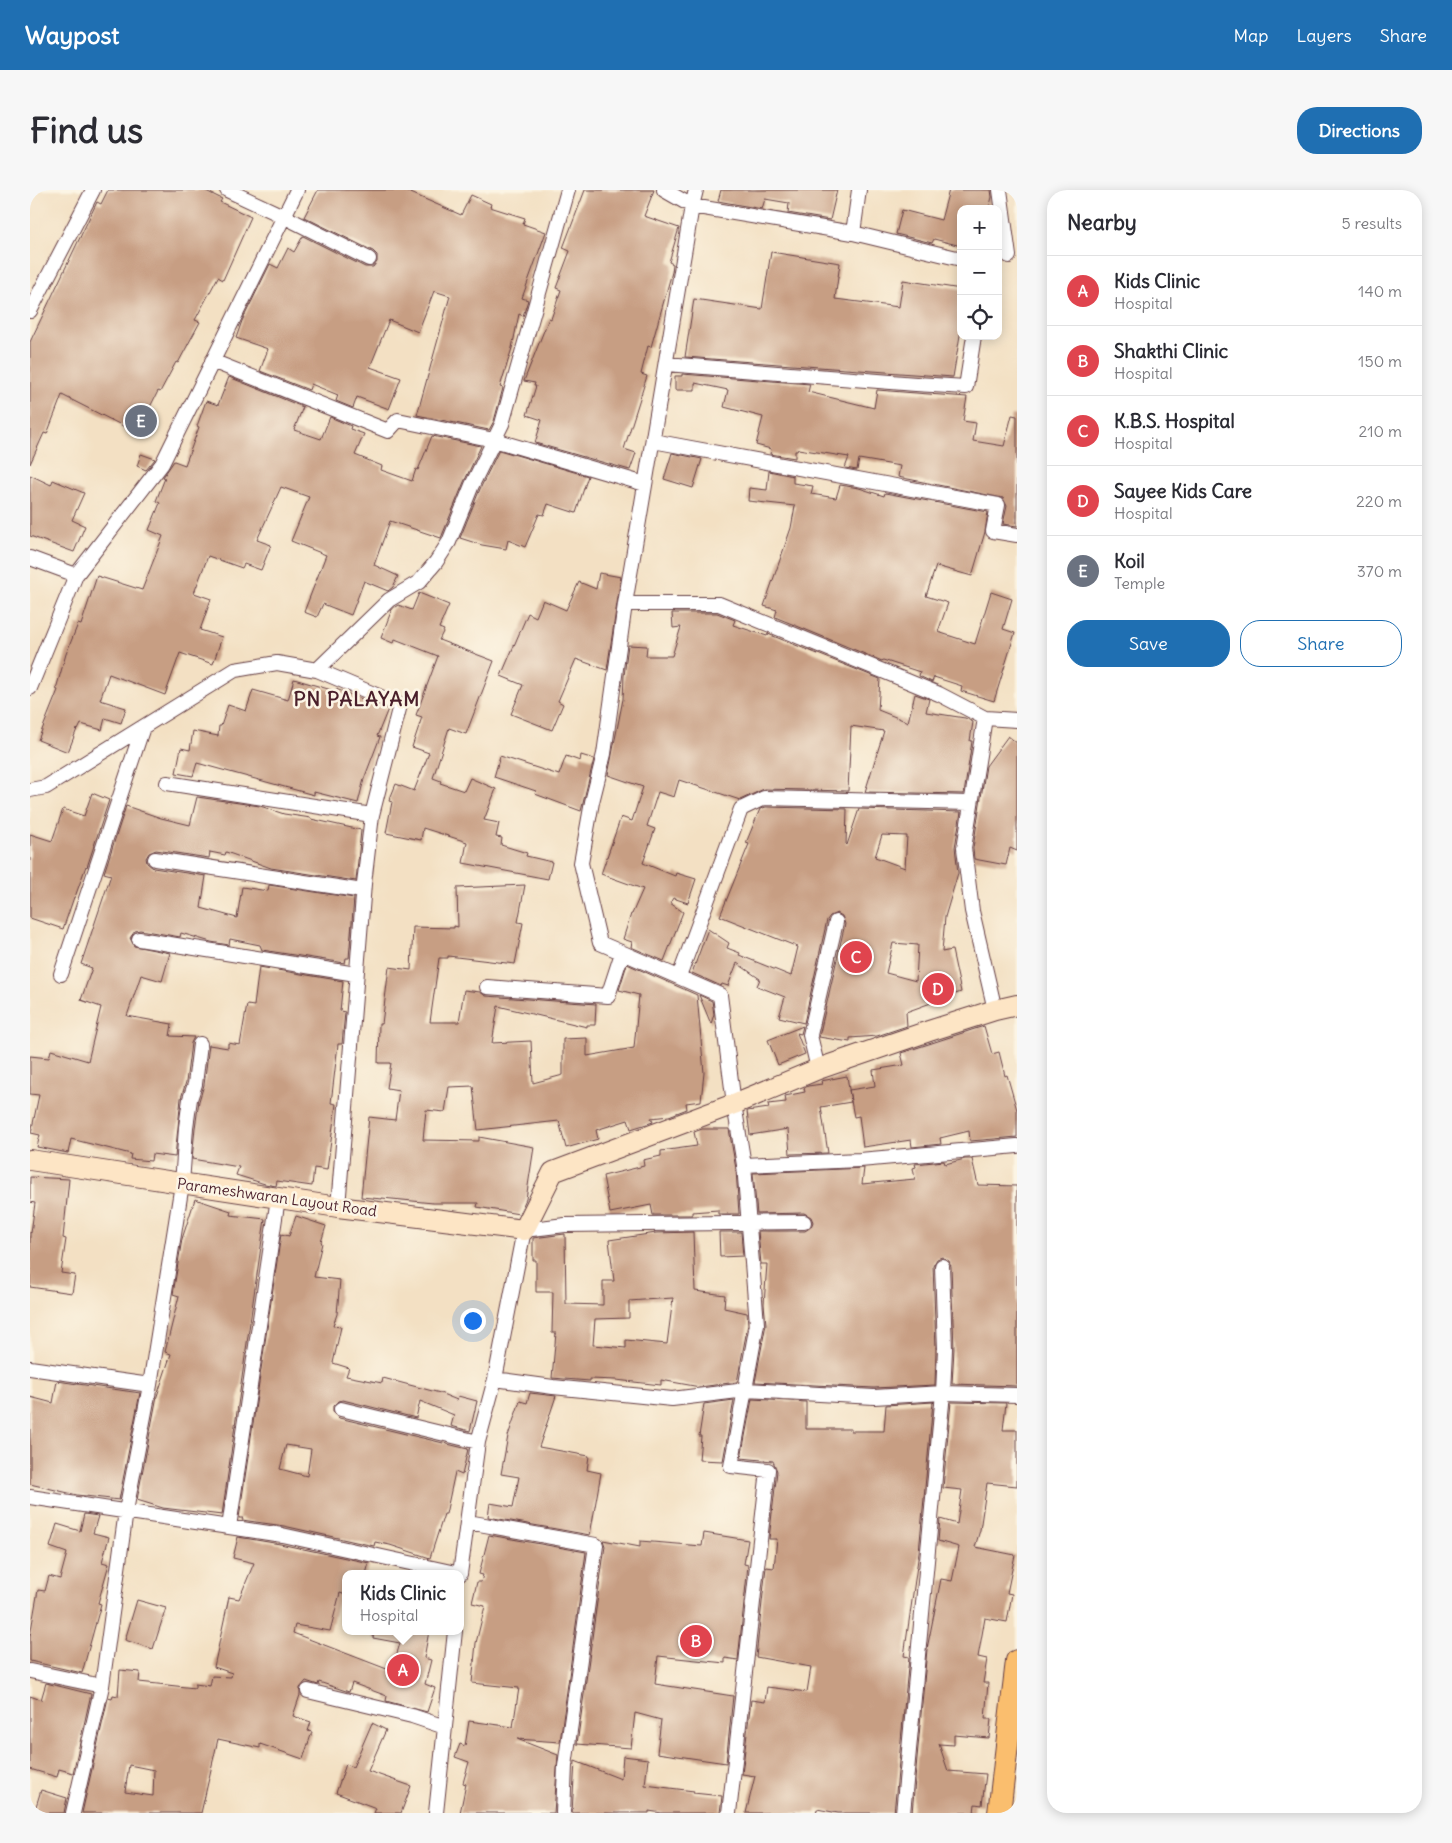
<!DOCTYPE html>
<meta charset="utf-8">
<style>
:root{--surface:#fff;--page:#f7f7f7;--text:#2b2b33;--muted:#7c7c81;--line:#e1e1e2;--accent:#1f6fb2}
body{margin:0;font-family:Delius,sans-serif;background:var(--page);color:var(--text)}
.controls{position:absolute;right:15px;top:15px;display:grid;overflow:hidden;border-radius:10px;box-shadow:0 2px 12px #0003}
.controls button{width:45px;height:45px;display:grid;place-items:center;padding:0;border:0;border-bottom:1px solid var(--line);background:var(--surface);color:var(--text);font:25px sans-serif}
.you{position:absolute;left:442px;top:1130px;width:18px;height:18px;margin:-12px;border:4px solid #fff;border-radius:50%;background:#1a73e8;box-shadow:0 0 0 8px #1a73e833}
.badge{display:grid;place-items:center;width:32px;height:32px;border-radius:50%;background:var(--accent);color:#fff;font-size:16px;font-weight:700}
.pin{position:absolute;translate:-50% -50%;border:2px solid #fff;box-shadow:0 1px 5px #0006}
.popup{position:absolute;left:312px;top:1380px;width:122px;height:65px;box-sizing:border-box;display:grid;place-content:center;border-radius:10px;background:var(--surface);filter:drop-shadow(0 1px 4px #0005);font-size:16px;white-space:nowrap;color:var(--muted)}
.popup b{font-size:19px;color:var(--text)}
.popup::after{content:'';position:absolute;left:50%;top:100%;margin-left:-10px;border:10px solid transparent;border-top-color:var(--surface)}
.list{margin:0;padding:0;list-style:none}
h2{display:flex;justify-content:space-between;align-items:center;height:65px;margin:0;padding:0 20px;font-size:21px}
h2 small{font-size:16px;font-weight:400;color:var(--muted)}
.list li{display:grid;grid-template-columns:32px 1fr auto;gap:15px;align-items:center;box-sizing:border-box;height:70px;padding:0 20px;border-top:1px solid var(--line)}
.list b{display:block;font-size:19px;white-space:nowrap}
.list p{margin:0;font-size:16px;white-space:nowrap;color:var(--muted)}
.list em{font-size:16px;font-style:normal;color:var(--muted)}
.actions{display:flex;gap:10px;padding:15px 20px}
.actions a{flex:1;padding:11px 0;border:1px solid var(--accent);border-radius:20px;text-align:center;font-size:18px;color:var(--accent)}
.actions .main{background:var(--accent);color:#fff}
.icon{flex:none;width:28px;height:28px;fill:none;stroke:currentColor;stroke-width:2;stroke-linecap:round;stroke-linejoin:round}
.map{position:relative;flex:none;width:987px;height:1623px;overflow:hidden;border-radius:20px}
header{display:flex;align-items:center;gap:30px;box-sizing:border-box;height:70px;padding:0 25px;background:var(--accent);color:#fff}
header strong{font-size:24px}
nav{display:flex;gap:28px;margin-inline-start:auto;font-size:18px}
.intro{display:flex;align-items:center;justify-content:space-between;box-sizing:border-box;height:120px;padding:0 30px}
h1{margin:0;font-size:35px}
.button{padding:12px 22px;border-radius:20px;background:var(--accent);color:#fff;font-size:18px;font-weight:700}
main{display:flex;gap:30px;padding:0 30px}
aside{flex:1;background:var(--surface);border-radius:20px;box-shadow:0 2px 12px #0003}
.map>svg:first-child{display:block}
</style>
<header>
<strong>Waypost</strong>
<nav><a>Map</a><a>Layers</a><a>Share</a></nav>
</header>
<div class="intro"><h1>Find us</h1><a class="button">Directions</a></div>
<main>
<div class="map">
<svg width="987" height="1623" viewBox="0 0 987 1623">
<rect width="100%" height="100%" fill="#fcf5e5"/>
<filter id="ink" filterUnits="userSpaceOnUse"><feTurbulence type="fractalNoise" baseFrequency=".02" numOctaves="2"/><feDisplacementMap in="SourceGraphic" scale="10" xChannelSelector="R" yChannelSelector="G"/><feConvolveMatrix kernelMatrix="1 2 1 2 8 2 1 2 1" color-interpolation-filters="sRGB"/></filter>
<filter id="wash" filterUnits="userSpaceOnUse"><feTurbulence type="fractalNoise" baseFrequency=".0096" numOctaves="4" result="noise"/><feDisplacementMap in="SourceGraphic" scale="20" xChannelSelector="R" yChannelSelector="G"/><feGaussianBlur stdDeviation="1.12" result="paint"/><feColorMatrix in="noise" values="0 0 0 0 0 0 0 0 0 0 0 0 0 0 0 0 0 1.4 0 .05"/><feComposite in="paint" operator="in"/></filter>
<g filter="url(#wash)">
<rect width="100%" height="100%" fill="#f3e0c3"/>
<g id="blocks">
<path fill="#c79e83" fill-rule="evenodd" d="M78,0h96l18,9 -2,3 31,15 -28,63 -5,-3 -23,43 5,2 -22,41 -2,-1 -16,30 -2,-1 -21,42 -75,-38 -15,39 -3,-1 -14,31v-122l67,-140 4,2z
M288,0h86l57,25 10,-20 20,9 -1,3 35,11 -2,6 23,8 -24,66 6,2 -5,16 -4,-2 -7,34 -12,39 3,1 -9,33 -5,9 -72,-15 33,-119 -16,-5 -16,41 -29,-12 -19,47 31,11 -12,31 -32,-12 -4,11 -17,-7 2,-6 -27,-11 -2,6 -49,-19 8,-22 -32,-11 6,-17 28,-57 8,4 10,-20 6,4 9,-16 62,31h8l4,-5v-7l-4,-4 -69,-34z
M555,0h69l-10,26 35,12 -10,34 4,2 -1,8 -21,75 -3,-1 -7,28 6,2 -23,73 12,4 -6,17 -95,-27 7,-23 -15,-5 9,-29h-2l1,-3 -11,-2 25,-63 2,1 10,-29 -5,-2 14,-37 -7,-3z
M691,0h116l-7,30 -42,-7 1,-10 -24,-4 -3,10 -44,-8z
M919,0h42l1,7 -3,12h-28v37l-27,-7 -2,4 -36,-9 6,-24 39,10z
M741,62l69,11 -5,36 64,8 4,-27 58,9 -3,27 3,1v12l-8,48 -268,-20 9,-58 68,10z
M652,184l128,10 -2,8 66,16 3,-18 90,7 -4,24 13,2 -3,18 31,5 8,-31 5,1v110l-14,-2 4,-18 -4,-8 -105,-21 2,-11 -41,-7 -2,11 -12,-2 4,-11 -51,-8 -1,2h-2v7l-25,-4 1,-5 -15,-4 7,-28 -39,-10 4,-17 -33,-7v7h-20v-14h7z
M199,187l74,30 -9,23 27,9 9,-22 21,9 -1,3 14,5 -9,21 27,11 -1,4 31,11 4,-12 2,1 14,-34 49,10 -17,36 -23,56 -51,-17 -16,44 24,11 -5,11 -5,4 -24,-10 -13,34 -28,-11 -6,13 -13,-5 22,-57 -35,-14 18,-44 -28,-10 -24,53 14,5 -10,25 -17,-6 -2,4 -34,-12 -14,37 17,6 -11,31 22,7 -9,27 -33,-11 -15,42 -56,-21 -9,26 26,8 -5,15 -16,-5 -3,12 -21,-6 -3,6 -1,-1 -9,23 -30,-12 20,-50 -2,-1 10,-35 12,-30 3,1 16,-49 45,14 21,-54 -14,-6 11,-27 -4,-2 9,-23 -2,-1 11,-16 11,4 14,-38 -2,-1 9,-25 12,4z
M469,260l89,26 -12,37 -28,-9 -4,11 -5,-1 -14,33 -17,-7 -2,9 -24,-4 -22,-7 20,-49z
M642,263l30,6 -9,29 -29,-9z
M111,264l14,5 -9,11 -9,-4z
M739,281l24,5v7l20,3 -2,8 25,4 4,-13 19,3 25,8 1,-3 103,19 -3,20 -13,44 -36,-10 -10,30 22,7 -10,29 37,12 16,-52 21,7 -9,30 12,4 -21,68 -33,-10 1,-5 -28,-9 -2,5 -13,-6 1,-4 -37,-12 -1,1 -107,-44 2,-7 -13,-4 27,-78 4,-22 -47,-5 1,-13 18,2z
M0,285l21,10 2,-5 31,13 -12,27 13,6 -11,26 -44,-16z
M569,383l22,4 -14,93 -31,-11 -18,42 5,3 -11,26 -41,-16 12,-29 -22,-9 27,-63 8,4 7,-17 23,10 13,-28 17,7z
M389,403l30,12 -10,23 5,2 -5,10 55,21 -28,73 -17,-6 -16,50 8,3 -1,2 24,8 6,-13 26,11 -12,31 15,3 -3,14 6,1 -1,7 26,8 -1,3 26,6 -4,17 -85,-16 4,-21 -44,-14 -2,12 -35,-7 6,-31 -3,-1 7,-17 18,7 15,-38 -17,-6 10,-30 -6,-2 22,-59 -43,-17 -2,4 -12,-5 11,-29 6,-4 14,5z
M642,423h45l18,7 -2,5 34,11 1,-2 112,45 -2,31 30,12 7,-28 14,5 -3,13 39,6 8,4 -3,19h2l-8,53 -99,-2 19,-61 -33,-5 -3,65 -84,-2 -24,11 -61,-20 -5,17 -16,-5 -11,34 8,3 -12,34 32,13 1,-3 20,6 -8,24 -15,-5 -3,5 13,9 -19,49 -33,-14 1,-5 -9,-3 8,-25h1l11,-25 -42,-15 20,-57 11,4 11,-34 -35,-12 15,-76 1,-23 4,-31 19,1 -1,10h26l9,-29 -8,1z
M264,489l41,12 1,-2 52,20 -11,27 3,1 -16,42 -6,24 -44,-11v3l-117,-32 -4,13 -17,-3 5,-25 9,2 3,-19 25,5 1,-10h2l7,-21 18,6 7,-21 35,10z
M978,546l9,7v108l-7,-3 -4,17 -32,-6 -1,-11 13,-82z
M551,565l13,4 -13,52 -46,-17 1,-3 -42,-14 6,-21 59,19 7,-19 14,5z
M62,603l17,7 -22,67 -1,-1 -11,31h-1l-11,32 -33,-11v-84l22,7 11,-32 21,7z
M167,607l63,9 24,8 27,4v1l50,11 -5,51 -85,-13 -45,-16 -1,3 -15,-3 -1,6 -53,-8 -7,3 -3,5 1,5 6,5 53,8 -5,32 36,10 5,-31 26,4 1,-6 85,13 -5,60h-3l-1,5 -83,-13 -2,-5 -30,-6 -1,6 -18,-3 -30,-9 -1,4 -40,-7 -5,1 -5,7 4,8 36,7 -8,28 -21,-6 -14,41 45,8 -2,12 24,1 -3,6 -5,39 -5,16 -6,59 -23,-3 -1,7 -21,-2 1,-5 -60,-15 -3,14 -31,-6 3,-12 -9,-2 8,-38 -9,-1v-38l19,2 2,-8 37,11 13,-54 -20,-7 11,-32 -11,-4 30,-89 -7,-2 22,-67 35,12 29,7z
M736,617l81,2 -1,35 1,1 12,-36 102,3 -6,35 3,26 -13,44 -3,35 10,-2 9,42 -55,20 1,14 -30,10 -27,2v4l-31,-5 26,-113 -3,-8 -5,-3 -7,3 -3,4 -23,103 -25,-6 6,-20 -28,-11 3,-7 -23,-16 -9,23 -6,-2 -1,2 -29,-13 16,-44 21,14 -2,5 13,5 -1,2 52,21 7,-29 -78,-31 29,-72 -3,-1 14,-34zM852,645l25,1 -2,32 -30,-11zM863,753l25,2 -2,36 -30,-8z
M495,695l-7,37 5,1 -8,41 -67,-8v2h-9l-9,64h29l5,-32 16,2 6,4 110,8 -1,21h-8v2l-89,-21 -6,37 39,-2 2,42 30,-8v-36l24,-1v18l47,-8 5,-53 -20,-5 8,-26 70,31 7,78 -3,28 -15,2 1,6 -18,7 -18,2 2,4 -22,7 -3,-9 -32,10 2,9 -32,9 -7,-27 -81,9 -5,-44 -24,1 -4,25 -19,-2 -3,30 56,1v-4l55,10 -8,52 -7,15 -42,-7 1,-4h-45l-51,-5v1l-21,-2 8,-80 26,3 4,-30 -12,-2 4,-25h-13l1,-39h3l7,-57 22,3 2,-43 41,1v-2l4,1 -1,-39z
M229,777l84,14 -3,30 5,1 -3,32h-4l-7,59 5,1 -9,66 -13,-2 -2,18 -35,-5 -1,5 -11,-2 -29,-9 3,-8 -47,-8 3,-31 4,-27 5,-16 5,-40 19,3v-5l12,2 7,-40 7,1z
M669,805l13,6 2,13 -3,10z
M773,836l-2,8 -4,-1 8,21 -27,11 -10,-25z
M954,836l8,28 7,-2 6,24 2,-1 10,35v27l-47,4 -1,-10 -29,7 1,6 -29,3 -1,-7 -48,7 -4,-31 -5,1 -5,-27 26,-4 -2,-16 31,-5 -3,-12z
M817,886l4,26 -30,5 7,46 -38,1 -2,-25 -38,6 -3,-24 22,-3 -1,-4 18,-2 -1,-6 20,-4 -1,-4 4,-2 14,-2 -1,-3z
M672,939h27l7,40 3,45h-21v-4l-26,2v3h-39l-2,-10 -41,8 -7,-37 41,-10 -1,-6 18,-4v-5l36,-5 -3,-14z
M935,969h7l6,26 39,1v200l-65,-2 2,-35 -3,-83 -2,-5 -7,-4 -5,2 -4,7 3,83 -1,36 -61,3 -119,-6 11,-58 -2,-20 3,-40h-6l-3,-33h47l6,-4 2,-5 -2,-5 -7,-4 -47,1 -4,-41 111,-5 -2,16 53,-5 -2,-11 3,-1 -1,-3 29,-3 1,3z
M0,987l39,2 -6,59 3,1 -5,34 14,2 -3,18 -42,-6v-55l1,1 4,-30 -5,-1z
M165,1009l36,12 -1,4 35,4 -43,296 -59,-7 -26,-8 20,-104 14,-42 -6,-2 14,-56 -6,-2 9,-55z
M266,1026l30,10 -5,16 1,1 -8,34 26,3 -3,34 -4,12 8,1 -8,36 16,5 -3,8 36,7 1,-5 57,15 17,7 1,-4 19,5 -7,30 -19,-5 3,-11 -34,-14 -4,17 -73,-18 -5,1 -5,5v6l6,6 129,31 -6,26 -7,-3 -9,42h-2l-14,44 -40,-13 -15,-3 -1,4 -90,-20 -42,-6 1,-2h-4l42,-284 8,2zM256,1255l25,4 -4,27 -27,-7z
M663,1042l2,59 30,4 -1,13 23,5 1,11 -11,58 -37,5 -39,-7v5l-45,-5 -26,-1v2l-38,-3 4,-45h-4l1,-41h-17v-32h-3v-22l32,-4 1,70 37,1v-24h11l-5,-41 47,-7zM643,1108l-6,46 -41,-4v8l-33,-3 2,-26 34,-1v-17z
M689,1042h22l2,24 -23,1z
M27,1191l83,12 -21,107 -42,-5 -47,-11v-87l23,6z
M500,1203l26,3 -17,51 50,9 -2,14 14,3 -11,62 -102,-18 2,-14 23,4 6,-30 -18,-3 7,-38 12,-35 7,2z
M722,1209l54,3v27h45v2h33l2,-26 47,-3 -14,150 -15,104 5,1 -15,156h-56l-21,-4 -1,4h-70l9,-37 -13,-2 9,-74 14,2 2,-15 40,5 4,-25 -55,-10 10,-90 8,1 3,-29h-8l8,-68 -4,-10 -32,-3z
M704,1210l-11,61 -24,-1 2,-24h-2l5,-32z
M921,1212l55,1 -3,27h14v56l-30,-3 -7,47 -5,17 40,8 -8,38 5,1 -5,28 -22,-4 -7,39 9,2 -4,24h5l-3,36h6l-2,19 -35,-3v10l-15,-1 9,27 38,3 -4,31 -7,-1 -1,9h-62l15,-164 14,-70 11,2 7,-34 -21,-6 2,-22 17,5 5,-34 -19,-2z
M54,1324l14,2 -5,17 16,4 -7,25 7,2 -11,39 3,1 -19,69 -52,-12v-25l8,-46 7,1 4,-15 11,3 7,-26 -17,-6 7,-23 23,7z
M674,1343l44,7 -4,24 4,1 -10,95 -13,-2v5l-67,-7 -3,28 78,12 -7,67 -69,-10 4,-33 -26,-7 -4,35 -54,-4 28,-198 -2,-6 37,7v-6l62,5z
M459,1345l97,17 -26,190 -43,-3 41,16 -4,58h-94l6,-29 -3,-1 6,-21 -14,-5 5,-13 5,2 4,-25 44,6 6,-39 -47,-5 4,-40 9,-37 -13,-3 5,-21h4l2,-7 -4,-1z
M208,1347l42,7 89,19 -3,11h-20v21l-6,-2 -10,38 -35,-6 -2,8 99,38 8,-28 -27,-5 1,-7h55l-5,27 7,2 -6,24 10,4 -8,24 -41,-11 1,-5 -35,-13 -3,9 -30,-10 -1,3 -12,-4 -6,7v7l-7,21 18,6 -3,9 4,1 -9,27 -43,-15v4l-42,-9 -17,74h-119l26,-115 4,1 1,-4 5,1 2,-26 20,2 -1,10 56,6v-4l15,2 2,-10 19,1 1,-4 -18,-6 15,-70 10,2 15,-36 -21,-5zM99,1575l25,5 -1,26 -28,-4z
M107,1410l29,8 -13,41 -28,-9z
M16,1493l45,11 -18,79 -14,-4 -2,8 -27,-8v-73l11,4z
M342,1533l14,7 -18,41 43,15 -10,27h-27l2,-5 -40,-15 10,-29 7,3z
M593,1566l25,3 -3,26 49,6 -1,2 29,3 -2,17h-58l-13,-2v2h-77l3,-52 46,18z
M11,1600l26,8 -3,15h-30z"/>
</g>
</g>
<g filter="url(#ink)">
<use href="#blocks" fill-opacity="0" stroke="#633c42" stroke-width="1"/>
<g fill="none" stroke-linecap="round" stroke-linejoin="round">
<defs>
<path id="street" d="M197,0l56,26 86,43
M634,0l28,16 161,27 108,26
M666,0l-4,16 -67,398 -21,150 -12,48 -11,61 19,80 120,52 14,109 10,61 13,159 -26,142 37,4 -39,343
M970,0l9,66
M823,43l6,-43
M0,121l63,-121
M182,171l176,70 10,-11 96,20 151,44
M636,174l250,20 50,3 8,-51
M623,251l345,64 -5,26 24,4
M0,368l46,17
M595,414h94l220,90 46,24 -21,130 8,63 23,99
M287,480l72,-70 30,-18 17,-20 13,-20 23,-57 30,-61 66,-234
M0,498l46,-113 86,-111 135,-274
M955,528l32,2
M137,593l205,32
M0,600l16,-3 189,-117 42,-7 40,7 83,35 -28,110 -8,69 -26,323
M125,669l208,32
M109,749l217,35
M31,784l82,-247
M649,787l62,-168 23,-11 206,5
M457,797l121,9 14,-43
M788,879l-8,-34 26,-113
M714,975l116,-5 157,-14
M248,1008l-49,329 53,8 178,39
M0,1178l120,17
M465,1189l58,8 119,12 74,-9 128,7 69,-4 74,2
M311,1219l137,33
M0,1307l199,30
M438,1332l128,23 -31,221 -2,47
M430,1384l18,-132 17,-63 29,-149 41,-5 239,-3
M0,1481l72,15
M278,1501l104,25 33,11
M43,1623l29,-127 24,-175 24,-126 32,-201 4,-57 4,-28 5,-15 5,-40
M406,1623l19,-182
M873,1623l40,-420 2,-44 -3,-83"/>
<path id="secondary" d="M0,970l308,47 186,23 29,-58 181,-68 84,-35 111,-38 66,-21 22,-5"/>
<path id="primary" d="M969,1623l18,-152"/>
</defs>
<use href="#street" stroke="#633c42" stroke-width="16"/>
<use href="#secondary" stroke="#633c42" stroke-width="22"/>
<use href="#primary" stroke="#633c42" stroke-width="24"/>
<use href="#street" stroke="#fff" stroke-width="14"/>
<use href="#secondary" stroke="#fde5c5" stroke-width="20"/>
<use href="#primary" stroke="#fabe6e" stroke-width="22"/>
</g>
</g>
<g text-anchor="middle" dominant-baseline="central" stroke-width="5" stroke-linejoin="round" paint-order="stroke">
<g font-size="15" fill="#4a1f2b" stroke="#fcf5e5">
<text transform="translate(247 1007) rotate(8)">Parameshwaran Layout Road</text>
</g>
<g font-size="20" font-weight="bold" letter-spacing="1" fill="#4a1f2b" stroke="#fcf5e5">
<text x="327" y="508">PN PALAYAM</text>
</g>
</g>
</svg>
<div class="controls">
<button>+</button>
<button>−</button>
<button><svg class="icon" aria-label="locate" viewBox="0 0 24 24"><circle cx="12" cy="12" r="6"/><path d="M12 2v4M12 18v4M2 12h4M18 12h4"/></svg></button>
</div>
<div class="you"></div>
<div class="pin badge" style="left:373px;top:1480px;background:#e0444e">A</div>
<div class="popup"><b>Kids Clinic</b>Hospital</div>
<div class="pin badge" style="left:666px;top:1451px;background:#e0444e">B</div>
<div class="pin badge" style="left:826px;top:767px;background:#e0444e">C</div>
<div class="pin badge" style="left:908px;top:799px;background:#e0444e">D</div>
<div class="pin badge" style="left:111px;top:231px;background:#6b7280">E</div>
</div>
<aside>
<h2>Nearby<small>5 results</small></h2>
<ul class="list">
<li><span class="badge" style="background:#e0444e">A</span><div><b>Kids Clinic</b><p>Hospital</p></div><em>140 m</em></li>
<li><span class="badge" style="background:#e0444e">B</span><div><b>Shakthi Clinic</b><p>Hospital</p></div><em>150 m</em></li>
<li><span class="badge" style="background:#e0444e">C</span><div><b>K.B.S. Hospital</b><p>Hospital</p></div><em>210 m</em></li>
<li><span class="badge" style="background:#e0444e">D</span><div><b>Sayee Kids Care</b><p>Hospital</p></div><em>220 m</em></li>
<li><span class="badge" style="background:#6b7280">E</span><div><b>Koil</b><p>Temple</p></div><em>370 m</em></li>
</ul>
<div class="actions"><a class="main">Save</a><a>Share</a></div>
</aside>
</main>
